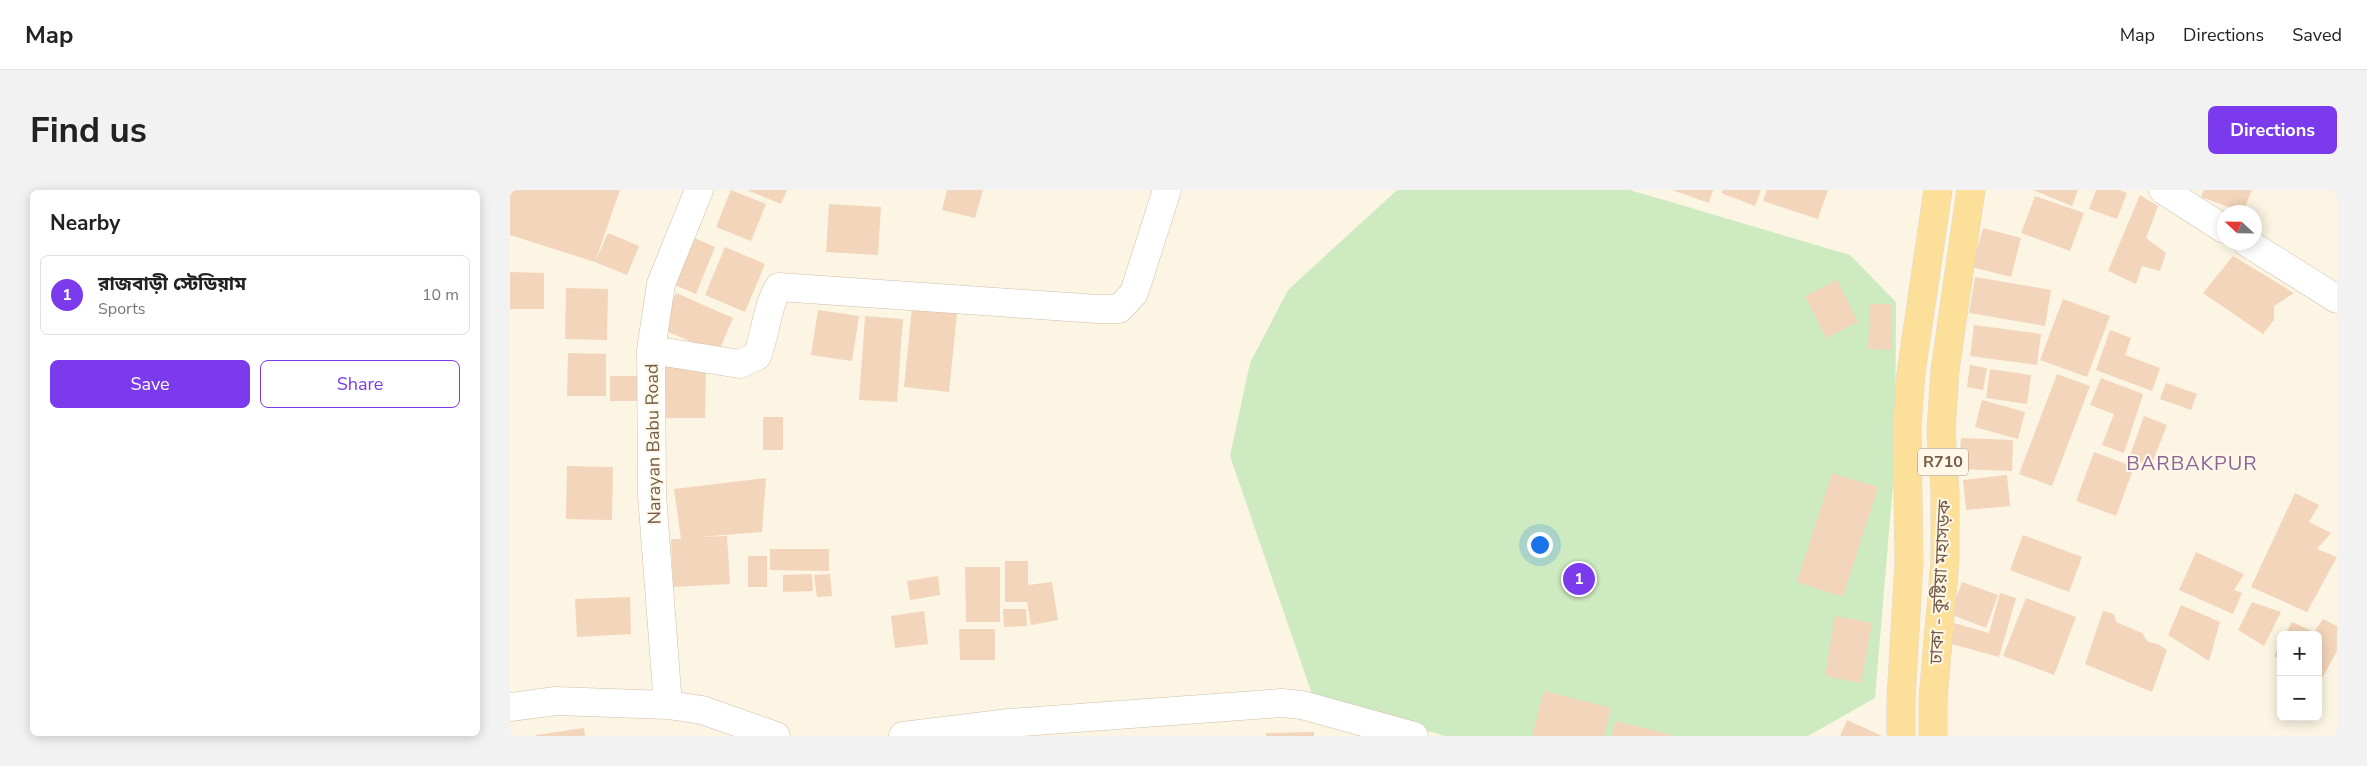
<!DOCTYPE html>
<meta charset="utf-8">
<style>
:root{--surface:#fff;--page:#f2f2f2;--text:#222;--muted:#767676;--line:#e0e0e0;--accent:#7c3aed}
body{margin:0;font-family:"Nunito Sans","Noto Sans Bengali",sans-serif;background:var(--page);color:var(--text)}
.controls{position:absolute;right:15px;bottom:15px;display:grid;overflow:hidden;border-radius:8px;box-shadow:0 2px 12px #0003}
.controls button{width:45px;height:45px;display:grid;place-items:center;padding:0;border:0;border-bottom:1px solid var(--line);background:var(--surface);color:var(--text);font:25px sans-serif}
.compass{position:absolute;left:1707px;top:15px;width:45px;height:45px;border-radius:50%;background:var(--surface);box-shadow:0 2px 12px #0003;rotate:292deg}
.you{position:absolute;left:1029px;top:354px;width:18px;height:18px;margin:-12px;border:4px solid #fff;border-radius:50%;background:#1a73e8;box-shadow:0 0 0 8px #1a73e833}
.badge{display:grid;place-items:center;width:32px;height:32px;border-radius:50%;background:var(--accent);color:#fff;font-size:16px;font-weight:700}
.pin{position:absolute;translate:-50% -50%;border:2px solid #fff;box-shadow:0 1px 5px #0006}
.list{margin:0;padding:0;list-style:none}
h2{display:flex;justify-content:space-between;align-items:center;height:65px;margin:0;padding:0 20px;font-size:21px}
h2 small{font-size:16px;font-weight:400;color:var(--muted)}
.list li{display:grid;grid-template-columns:32px 1fr auto;gap:15px;align-items:center;box-sizing:border-box;height:80px;margin:0 10px 10px;padding:0 10px;border:1px solid var(--line);border-radius:8px}
.list b{display:block;font-size:19px;white-space:nowrap}
.list p{margin:0;font-size:16px;white-space:nowrap;color:var(--muted)}
.list em{font-size:16px;font-style:normal;color:var(--muted)}
.actions{display:flex;gap:10px;padding:15px 20px}
.actions a{flex:1;padding:11px 0;border:1px solid var(--accent);border-radius:8px;text-align:center;font-size:18px;color:var(--accent)}
.actions .main{background:var(--accent);color:#fff}
.map{position:relative;flex:none;width:1827px;height:546px;overflow:hidden;border-radius:8px}
header{display:flex;align-items:center;gap:30px;box-sizing:border-box;height:70px;padding:0 25px;background:var(--surface);border-bottom:1px solid var(--line)}
header strong{font-size:24px}
nav{display:flex;gap:28px;margin-inline-start:auto;font-size:18px}
.intro{display:flex;align-items:center;justify-content:space-between;box-sizing:border-box;height:120px;padding:0 30px}
h1{margin:0;font-size:35px}
.button{padding:12px 22px;border-radius:8px;background:var(--accent);color:#fff;font-size:18px;font-weight:700}
main{display:flex;gap:30px;padding:0 30px}
aside{flex:1;background:var(--surface);border-radius:8px;box-shadow:0 2px 12px #0003}
.map>svg:first-child{display:block}
</style>
<header>
<strong>Map</strong>
<nav><a>Map</a><a>Directions</a><a>Saved</a></nav>
</header>
<div class="intro"><h1>Find us</h1><a class="button">Directions</a></div>
<main>
<aside>
<h2>Nearby<small></small></h2>
<ul class="list">
<li><span class="badge">1</span><div><b>রাজবাড়ী স্টেডিয়াম</b><p>Sports</p></div><em>10 m</em></li>
</ul>
<div class="actions"><a class="main">Save</a><a>Share</a></div>
</aside>
<div class="map">
<svg width="1827" height="546" viewBox="0 0 1827 546">
<rect width="100%" height="100%" fill="#fdf5e3"/>
<path fill="#ceeac1" d="M887,0h233l220,65 46,47 -1,158 -20,238 -67,38h-363l-132,-39 -83,-241 20,-93 38,-73z"/>
<path fill="#f2d5ba" d="M0,0h110l-25,72 -85,-27z
M221,0l35,14 -15,37 -35,-14z
M237,0h40l-6,14z
M437,0h36l-8,28 -33,-8z
M1162,0h41l-4,13z
M1213,0h38l-6,16 -34,-13z
M1257,0h61l-10,29 -55,-18z
M1523,0h45l-6,16z
M1586,0h23l8,3 -10,26 -28,-10z
M1694,0h48l-9,22 -42,-15z
M1630,5l18,11 -12,32 20,15 -6,18 -18,-5 -6,18 -28,-13z
M1525,6l49,17 -14,38 -49,-18z
M319,14l52,3 -3,48 -52,-3z
M1473,38l38,10 -10,39 -39,-10z
M98,43l31,13 -12,29 -32,-13z
M177,45l28,12 -19,47 -28,-12z
M215,57l40,17 -20,48 -40,-17z
M1723,66l61,37 -20,13v14l-11,14 -60,-41z
M0,82l34,1v36h-34z
M1465,87l76,13 -6,36 -76,-13z
M1327,90l21,42 -32,16 -21,-42z
M56,98l42,1 -1,51 -42,-1z
M166,103l57,25 -15,35 -57,-24z
M403,108l45,5 -9,89 -45,-5z
M1553,109l47,17 -23,61 -47,-17z
M1360,114h22l-1,46 -23,-1z
M308,120l41,6 -7,45 -41,-6z
M355,126l38,3 -6,83 -38,-2z
M1464,135l67,9 -4,31 -67,-9z
M1600,140l21,8 -6,17 35,13 -8,23 -56,-21z
M58,163l38,1v42h-39z
M1460,175l17,3 -4,22 -16,-3z
M151,177h45l-1,51h-45z
M1480,179l41,6 -4,29 -41,-6z
M1547,184l33,12 -38,100 -33,-12z
M100,186h31v25h-31z
M1591,188l42,16 -19,59 -22,-8 12,-31 -24,-9z
M1656,193l31,11 -6,16 -31,-11z
M1472,210l43,12 -7,27 -43,-12z
M1634,226l23,9 -16,41 -22,-8z
M253,227h20v33h-20z
M1451,248l52,2 -1,31 -53,-2z
M1584,262l40,15 -18,49 -40,-15z
M57,276l46,1 -1,53 -46,-1z
M1322,283l46,14 -35,110 -46,-15z
M1497,285l3,31 -44,4 -3,-30z
M256,288l-4,54 -65,5 30,-1 3,48 -57,3 -2,-48h10l-7,-50z
M1785,303l24,12 -10,17 22,11 -14,16 20,8 -30,55 -56,-25z
M1513,345l59,22 -13,35 -59,-22z
M260,359h59v22l-59,-1z
M1686,362l48,22 -10,16 8,3 -9,21 -54,-24z
M238,366h19v31h-19z
M495,371h23v24l24,-3 6,38 -27,5 -4,-23h-22z
M455,377h35v55h-34z
M302,384l1,17 -30,1v-17z
M320,384l2,22 -15,1 -3,-22z
M428,386l2,19 -30,5 -3,-19z
M1452,392l36,13 -12,33 -36,-14z
M1490,403l16,5 -17,59 -51,-14 6,-20 35,10z
M120,407l1,37 -54,3 -2,-38z
M1516,408l50,19 -22,58 -51,-19z
M1742,412l29,10 -17,34 -26,-16z
M1671,415l39,17 -11,39 -41,-26z
M493,419h23l1,17 -23,1z
M414,421l4,33 -33,4 -4,-32z
M1593,421l11,3 2,8 26,11 6,9 10,2 9,6 -15,42 -67,-28z
M1325,426l37,7 -11,60 -36,-7z
M1813,429l14,7v25l-17,31 -2,-2v-45h-33l7,-13 22,10z
M449,439h36v31h-35z
M1771,453v17l-7,-4z
M1034,501l67,17 -7,28h-72z
M1337,530l35,16h-42z
M1105,531l57,14v1h-60z
M74,538l1,8h-49v-1z
M804,542v4h-48v-3z"/>
<g fill="none" stroke-linecap="round" stroke-linejoin="round">
<defs>
<path id="minor" d="M1653,0l61,39
M1736,52l91,57
M141,160l89,14 17,-8c9,-22 9,-48 22,-69l319,22h21l15,-16 33,-103
M158,515l-16,-210 -1,-145 10,-66 38,-94
M0,517l46,-6 112,4 34,5 74,26
M393,546l106,-13 273,-20 20,2 112,31"/>
<path id="major" d="M1391,546v-37l8,-137 -2,-136 4,-53 27,-183
M1423,546v-37l12,-138v-68l-4,-62 4,-61 26,-180"/>
</defs>
<use href="#minor" stroke="#d0bfac" stroke-width="29"/>
<use href="#major" stroke="#ded8d3" stroke-width="29"/>
<use href="#minor" stroke="#fff" stroke-width="28"/>
<use href="#major" stroke="#fce09a" stroke-width="28"/>
</g>
<g text-anchor="middle" dominant-baseline="central" stroke-width="4" stroke-linejoin="round" paint-order="stroke">
<rect fill="#fff8e9" stroke="#9e8b78" stroke-width="1" x="1408" y="258.5" width="50" height="27" rx="4"/>
<g font-size="16" font-weight="bold" fill="#755c48">
<text x="1433" y="272">R710</text>
</g>
<g font-size="18" fill="#755c48" stroke="#fff8e9">
<text transform="translate(143 254) rotate(-91)">Narayan Babu Road</text>
<text transform="translate(1430 392) rotate(-87)">ঢাকা - কুষ্টিয়া মহাসড়ক</text>
</g>
<g font-size="20" letter-spacing="1" fill="#8b6498" stroke="#fff8e9">
<text x="1682" y="273">BARBAKPUR</text>
</g>
</g>
</svg>
<div class="controls">
<button>+</button>
<button>−</button>
</div>
<svg class="compass" viewBox="-18 -18 36 36"><path d="M0-13l5 13h-10z" fill="#e53935"/><path d="M0 13l5-13h-10z" fill="#767676"/></svg>
<div class="you"></div>
<div class="pin badge" style="left:1069px;top:389px">1</div>
</div>
</main>
